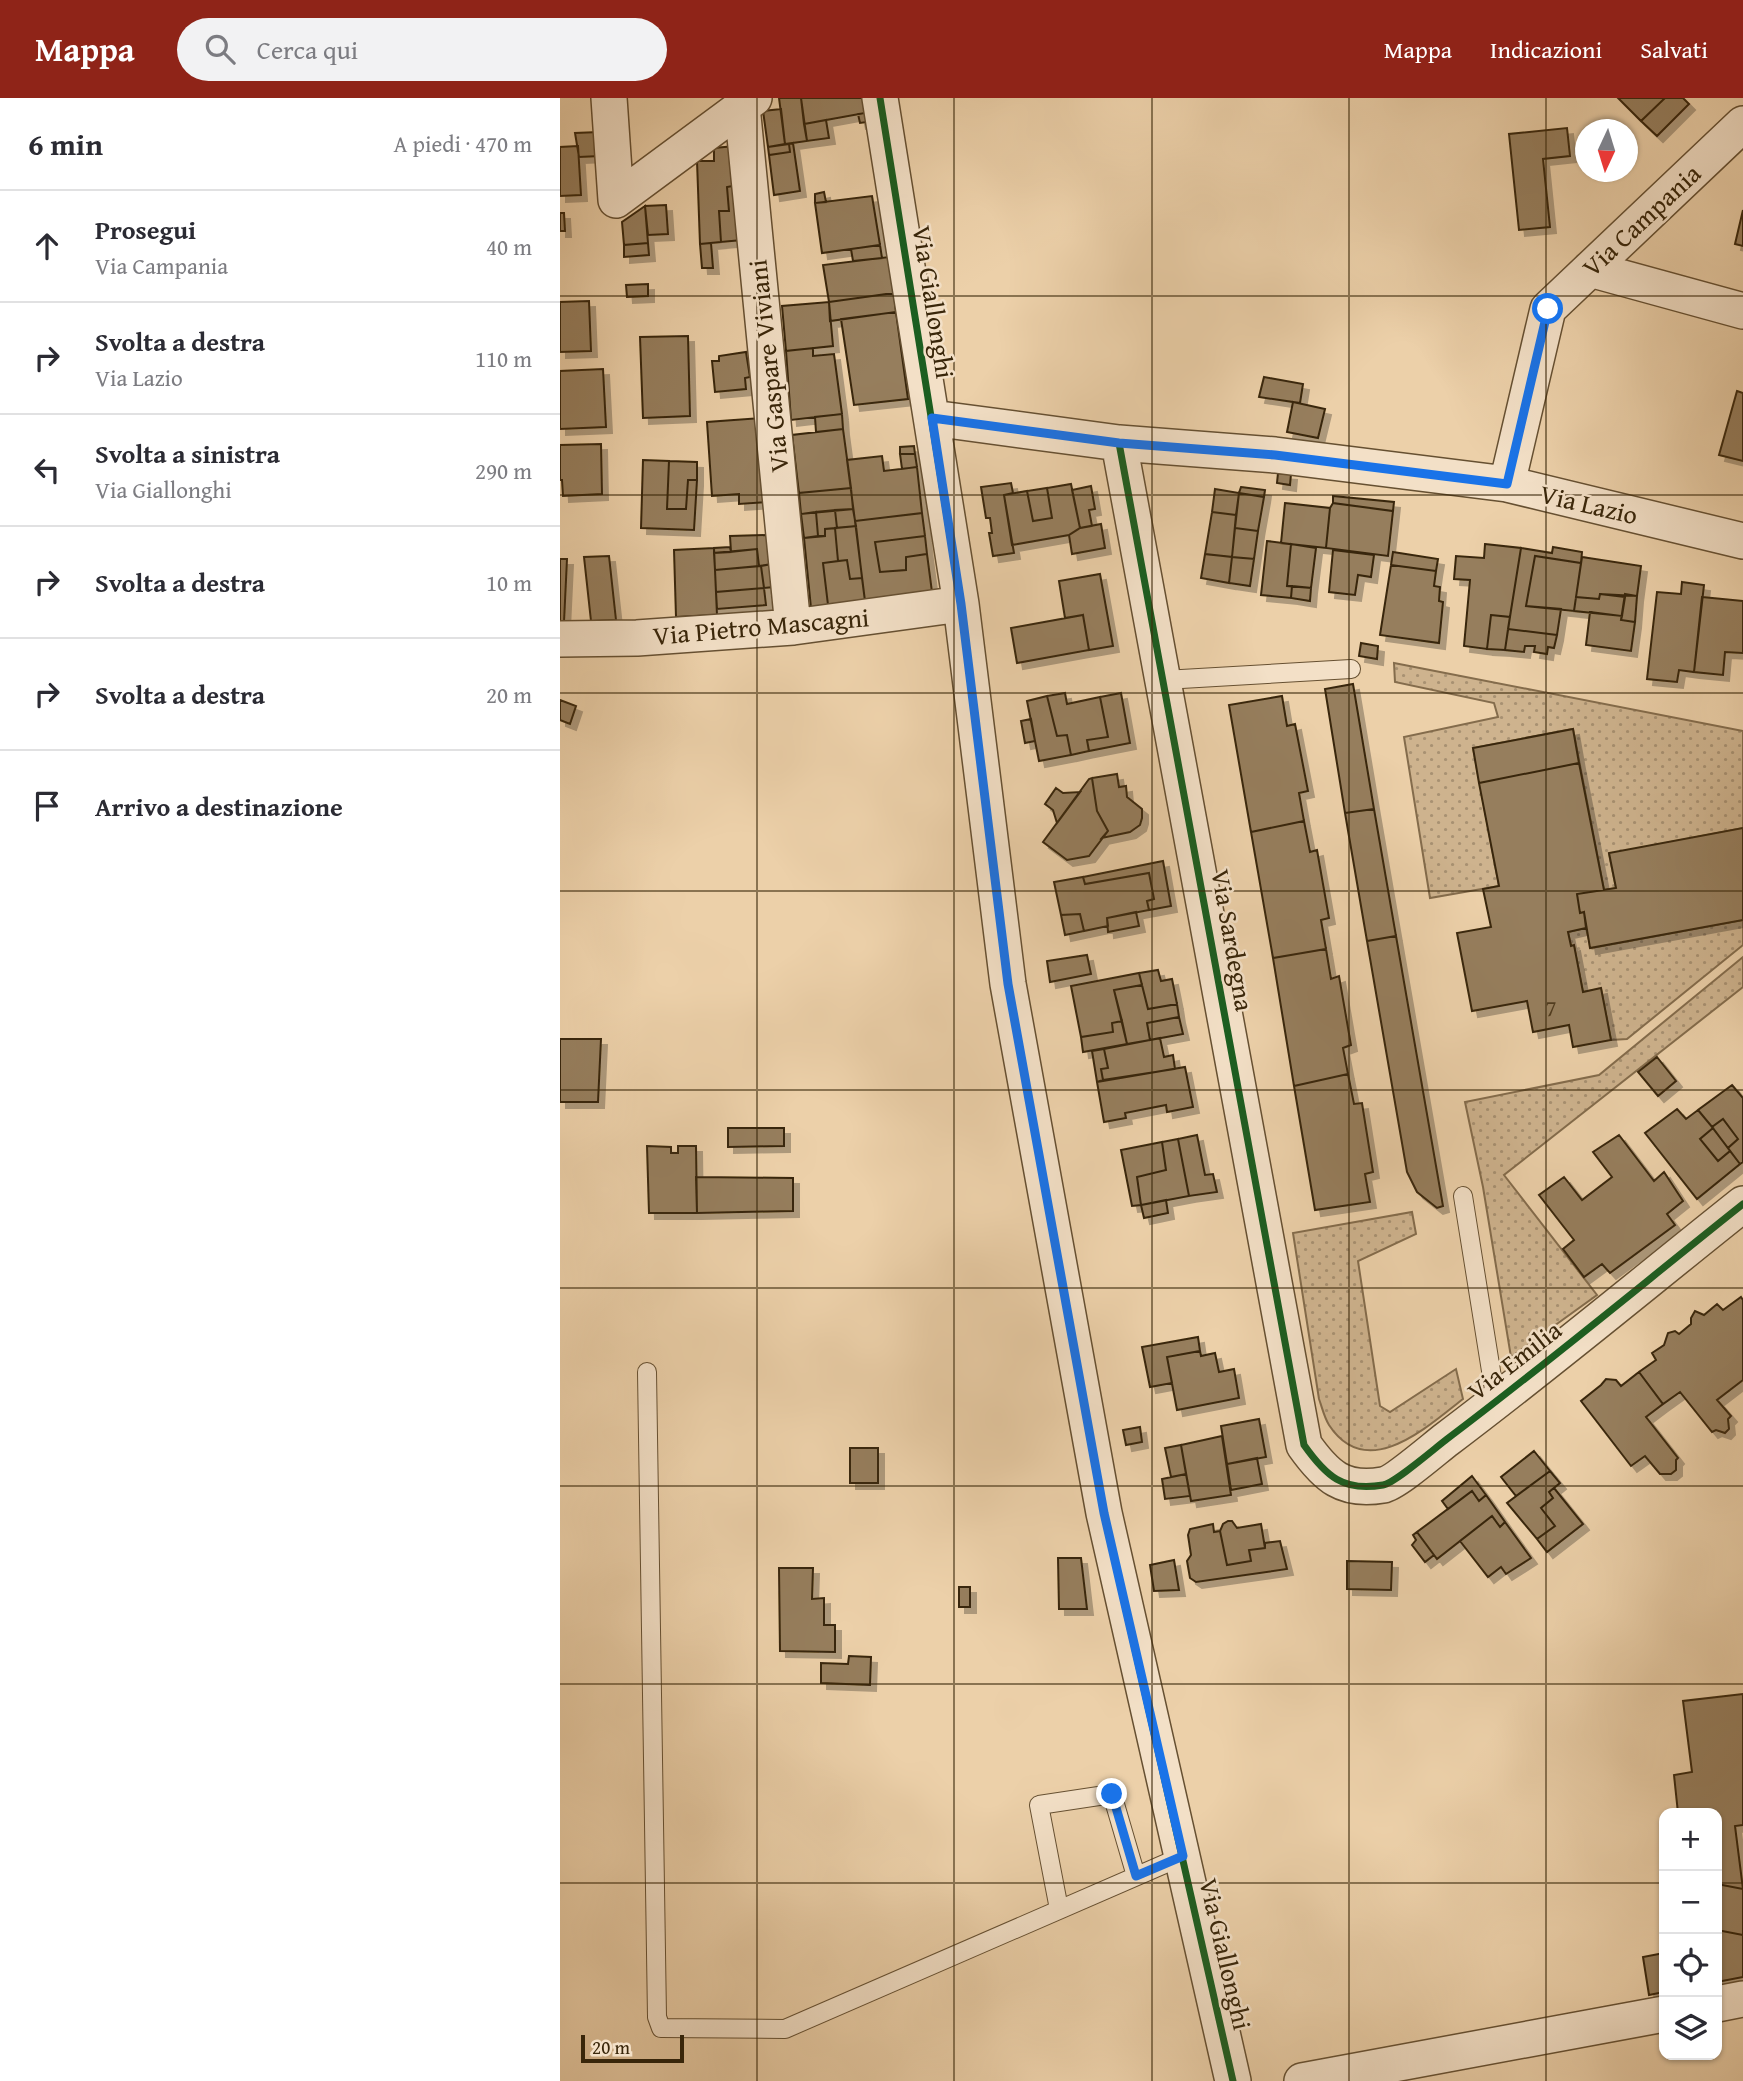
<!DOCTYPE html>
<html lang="it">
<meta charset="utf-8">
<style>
:root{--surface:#fff;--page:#f2f2f3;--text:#2b2b33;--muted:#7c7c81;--line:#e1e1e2;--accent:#8f2418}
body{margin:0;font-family:"Gentium Book Plus",serif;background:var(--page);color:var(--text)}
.controls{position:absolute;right:21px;bottom:21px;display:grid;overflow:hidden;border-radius:14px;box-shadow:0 2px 5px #0004}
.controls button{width:63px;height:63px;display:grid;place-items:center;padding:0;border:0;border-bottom:2px solid var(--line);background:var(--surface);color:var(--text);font:35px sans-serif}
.compass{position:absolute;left:1015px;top:21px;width:63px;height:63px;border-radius:50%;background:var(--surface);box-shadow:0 2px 5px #0004;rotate:184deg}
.scale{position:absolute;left:21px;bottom:18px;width:103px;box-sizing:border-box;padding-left:7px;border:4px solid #39260a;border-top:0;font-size:19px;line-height:24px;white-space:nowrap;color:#39260a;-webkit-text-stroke:5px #f3e0c7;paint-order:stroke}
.stop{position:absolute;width:21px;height:21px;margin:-16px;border:5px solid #1a73e8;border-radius:50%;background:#fff}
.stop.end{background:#1a73e8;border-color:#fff;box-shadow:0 2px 7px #0008}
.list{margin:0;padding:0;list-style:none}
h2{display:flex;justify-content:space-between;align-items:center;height:91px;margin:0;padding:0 28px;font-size:30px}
h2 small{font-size:23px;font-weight:400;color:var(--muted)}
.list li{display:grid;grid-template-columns:46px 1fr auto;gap:21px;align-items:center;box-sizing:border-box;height:112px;padding:0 28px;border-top:2px solid var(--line)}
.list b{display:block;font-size:26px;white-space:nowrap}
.list p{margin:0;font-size:23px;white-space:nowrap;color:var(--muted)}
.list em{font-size:23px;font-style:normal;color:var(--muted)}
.icon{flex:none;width:38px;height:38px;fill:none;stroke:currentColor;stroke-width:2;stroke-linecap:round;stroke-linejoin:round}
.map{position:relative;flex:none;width:1183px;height:1983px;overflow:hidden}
header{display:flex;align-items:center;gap:42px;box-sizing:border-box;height:98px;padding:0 35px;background:var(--accent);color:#fff}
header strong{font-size:33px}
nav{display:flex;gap:38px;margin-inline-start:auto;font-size:24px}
.search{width:490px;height:63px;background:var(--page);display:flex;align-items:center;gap:18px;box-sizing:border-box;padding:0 24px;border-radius:38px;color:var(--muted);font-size:26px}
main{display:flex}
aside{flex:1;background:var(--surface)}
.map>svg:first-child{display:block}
</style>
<header>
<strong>Mappa</strong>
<div class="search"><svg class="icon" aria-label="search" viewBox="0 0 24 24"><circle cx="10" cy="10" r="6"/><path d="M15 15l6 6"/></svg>Cerca qui</div>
<nav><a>Mappa</a><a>Indicazioni</a><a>Salvati</a></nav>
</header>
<main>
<aside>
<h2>6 min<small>A piedi · 470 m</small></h2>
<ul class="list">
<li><svg class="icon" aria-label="ahead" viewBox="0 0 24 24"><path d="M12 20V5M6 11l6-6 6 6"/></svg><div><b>Prosegui</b><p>Via Campania</p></div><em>40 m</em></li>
<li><svg class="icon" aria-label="right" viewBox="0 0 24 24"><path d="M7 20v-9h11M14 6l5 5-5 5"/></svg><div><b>Svolta a destra</b><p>Via Lazio</p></div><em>110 m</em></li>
<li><svg class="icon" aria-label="left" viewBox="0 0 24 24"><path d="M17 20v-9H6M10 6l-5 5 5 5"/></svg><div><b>Svolta a sinistra</b><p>Via Giallonghi</p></div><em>290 m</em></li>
<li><svg class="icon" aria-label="right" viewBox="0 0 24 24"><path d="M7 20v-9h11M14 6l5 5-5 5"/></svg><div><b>Svolta a destra</b></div><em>10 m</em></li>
<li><svg class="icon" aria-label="right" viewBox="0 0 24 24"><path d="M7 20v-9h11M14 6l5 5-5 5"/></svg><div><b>Svolta a destra</b></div><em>20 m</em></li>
<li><svg class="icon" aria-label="arrive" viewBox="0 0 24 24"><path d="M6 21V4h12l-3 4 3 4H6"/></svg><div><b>Arrivo a destinazione</b></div></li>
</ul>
</aside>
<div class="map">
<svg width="1183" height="1983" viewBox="0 0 1183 1983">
<defs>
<pattern id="green-dots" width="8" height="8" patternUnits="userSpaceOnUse" patternTransform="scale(1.75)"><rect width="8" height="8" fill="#ceb38e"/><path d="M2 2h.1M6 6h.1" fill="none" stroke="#a89172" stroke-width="1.8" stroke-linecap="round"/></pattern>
<filter id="shadow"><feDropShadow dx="6" dy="6" stdDeviation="0" flood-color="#0004"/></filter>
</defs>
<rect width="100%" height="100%" fill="#ecd0a9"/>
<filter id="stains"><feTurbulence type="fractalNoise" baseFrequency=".00286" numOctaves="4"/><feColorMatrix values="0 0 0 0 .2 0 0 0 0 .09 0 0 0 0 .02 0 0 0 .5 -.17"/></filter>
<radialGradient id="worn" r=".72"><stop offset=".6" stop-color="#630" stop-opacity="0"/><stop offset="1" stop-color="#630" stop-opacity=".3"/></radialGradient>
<path fill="url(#green-dots)" stroke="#846c4c" stroke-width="2" d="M834,565l349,68v97l-134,26 7,34 -12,2 -31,-161 -100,19 26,138 -69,12 -26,-161 94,-20 -4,-14 -99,-21z
M1183,822v25l-116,94 -16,1 -10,-51 -18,3 -9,-46h-3l-3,-14 18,-4 5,20z
M1183,859v30l-239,188 93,120 -86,62 -28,-170 -18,-85 134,-27z
M852,1114l4,22 -58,27 22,145 10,6 66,-43 7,30c-36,28 -96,84 -134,26 -5,-8 -7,-18 -10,-26l-26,-166z"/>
<path fill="#967e5d" stroke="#39260a" stroke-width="2" filter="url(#shadow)" d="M219,0h22l6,43 -22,3z
M241,0h62l2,15 -61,11z
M1058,0h47l-24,23z
M1105,0h18l6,6 -32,32 -16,-15z
M221,11l4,35 -17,3 -5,-36z
M305,15l2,9 -7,1 -2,-9z
M266,22l3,18 -22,3 -3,-17z
M1007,30l3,28 -27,3 7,68 -31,3 -10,-96z
M39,34l1,24 -21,1 -4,-24z
M233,45l7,48 -26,4 -5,-40 21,-3 -1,-8z
M229,46l1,8 -21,3 -1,-8z
M18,48l3,49 -21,1v-49z
M175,48l3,39 -11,2 2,24h-10l2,31 -21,2 -3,-83h17v-13z
M178,87l4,55 -21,2 -2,-31h10l-2,-24z
M264,94l2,10 -11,1v-9z
M312,98l8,49 -58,8 -7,-50z
M106,107l2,29 -20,1 -3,-29z
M85,108l3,37 -24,2 -2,-23z
M1183,112v36l-8,-2z
M0,115h4l1,18h-5z
M88,145l1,12 -25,2v-12z
M151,145l2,25h-11l-2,-24z
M320,147l2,13 -29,3 -2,-12z
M329,159l5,36 -65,9 -6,-37z
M88,186v12l-21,1 -1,-12z
M334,195l2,19 -66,9 -1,-19z
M29,203l2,50 -31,1v-50z
M269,204l4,44 -47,5 -4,-45z
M336,214l12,87 -54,6 -13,-86z
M128,238l2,80 -47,2 -3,-81z
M253,250v8l21,-2 8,60 -51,6 -5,-69z
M186,254l4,25 -5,1 1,11 -31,3 -3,-31h7v-5z
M43,271l3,58 -46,2v-58z
M704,279l39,7 -3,19 -41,-6z
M1177,293l6,2v68l-24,-6z
M733,304l32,7 -7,29 -31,-6z
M282,316l1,15 -27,3 -1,-15z
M201,320l6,84 -28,2v-10l-27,2 -5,-74z
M283,331l8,59 -52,5 -7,-58z
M41,346l1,50 -39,2 -1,-16h-2v-35z
M354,348l1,8h-15v-7z
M340,356h15l2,13 -15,2z
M322,358l2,15 33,-4 5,46 -67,8 -8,-61z
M83,362l26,1 -2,48h19l2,-29h9l-3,50 -53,-2z
M109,363l28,1v18h-9l-2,29h-19z
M718,375l13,1 -1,11 -13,-2z
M451,385l2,10 -9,2 10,58 -21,3 -4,-23h3l-2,-15h-4l-5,-31z
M511,386l9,44 -11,7 -57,10 -8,-50 23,-4 6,30 19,-3 -5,-30z
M531,388l4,23 -6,1 3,16 -12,2 -8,-38z
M681,389l24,3 -1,7 -25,-4z
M291,390l2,21 -52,5 -2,-21z
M487,390l5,30 -19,3 -6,-30z
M655,391l24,4 -3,22 -24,-3z
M679,395l25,4 -6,34 -23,-3z
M773,398l61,6 -1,9 -60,-8z
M725,405l45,5 -4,40 -45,-5z
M773,405l60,8 -5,45 -62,-8 4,-40z
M293,411l3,17 -19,2 -2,-18z
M275,412l2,18 -12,1v7h-7l-2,-24z
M256,414l2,24 -14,2 -3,-24z
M652,414l24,3 -4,42 -27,-3z
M362,415l3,23 -50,6 5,30 26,-2v-13l21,-3 5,38 -67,9 -10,-80z
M541,426l4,24 -33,6 -3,-19 11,-7z
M296,428l6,52 -12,1 -3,-19 -9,1 -3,-33z
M275,430l3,33 -15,2 5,42 -17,3 -7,-70 21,-2v-7z
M675,430l23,3 -4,28 -22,-2z
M208,437l4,29 -13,2 -2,-17 -26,3 -1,-16z
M365,438l2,18 -21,3v13l-26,2 -5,-30z
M707,443l24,3 -4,42h5l-1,12 -30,-3z
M731,446l25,4 -5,40 -24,-2z
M925,446l36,4 -11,69 -19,-2 -4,34 -23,-3 6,-66 -16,-1 2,-23 28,2z
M170,449l1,5 -17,1v-5z
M993,449l29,5 -1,11 -46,-7 -9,50 35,3 -4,26 -49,-6 13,-81 31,5z
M154,450l3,67 -41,2 -2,-67z
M197,451l2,17 -44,4 -1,-17z
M773,452l41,5 -3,22 -13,-2 -3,20 -26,-3z
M833,454l45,7 -2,12 -45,-6z
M645,456l27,3 -3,26 -28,-5z
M49,458l7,64 -25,1 -7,-64z
M975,458l46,7 -7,48 -48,-5z
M672,459l22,2 -4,27 -21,-3z
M1022,459l59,9 -4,30 -37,-2 -1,5 -23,-2z
M0,461h7l-3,63 -4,-1z
M287,462l3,19 12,-1 3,23 -37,4 -5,-42z
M212,466l2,23 -10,1 -3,-22z
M831,467l45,6 -2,15 6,1 -1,14 4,1 -4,41 -59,-8z
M201,468l3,22 -48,4 -1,-22z
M540,476l13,72 -24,4 -6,-35 -18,3 -6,-37z
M1122,484l22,3 -10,87 -15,-2 -2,12 -30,-3 10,-87 24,2z
M732,488l19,2 -1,13 -19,-3z
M204,490l2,17 -49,4 -1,-17z
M1040,496l25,3 -3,19 -48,-5 2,-14 23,2z
M1065,496l12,2 -2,26 -14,-2z
M1142,499l41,4v52l-18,-1 -2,23 -29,-3z
M1030,514l32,4 -1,4 14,2 -4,29 -45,-6z
M523,517l6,35 -72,13 -6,-35z
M931,517l19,2 -5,33 -18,-1z
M948,531l49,6 -3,13 -6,-1 -1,7 -13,-2 1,-6h-10l-1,6 -19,-2z
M801,545l17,3 -1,13 -18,-3z
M793,586l21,125 -29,4 -20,-124z
M505,595l2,11 33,-7 8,40 -21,3 2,11 -18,4 -4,-20 -10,1 -10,-40z
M561,595l9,50 -41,8 -2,-11 21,-3 -8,-40z
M487,598l10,40 10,-1 4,20 -32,6 -12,-60z
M722,598l5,30 8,-2 13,67 -9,2 5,28 -53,11 -22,-127z
M0,602l16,6 -6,18 -10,-4z
M471,621l4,22 -10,2 -4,-22z
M1013,631l6,34 -100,20 -6,-35z
M1019,665l25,127 -27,4 3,19 4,-1 2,16 -18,4 3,14 3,-1 9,47 18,-4 10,52 -38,7 -4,-22 -36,7 -6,-31 -55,10 -15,-78 34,-6 -8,-38 16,-3 -20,-103z
M557,676l2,13 7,-1 1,11 15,12v9l-2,7 -10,7 -28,6 6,-7 -11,-20 -5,-33z
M532,680l5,33 11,20 -19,25 -22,4 -24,-18 46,-63z
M496,690l7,5 17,-1 -23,31 -4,-13 -8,-6z
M814,711l22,127 -29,5 -22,-128z
M744,723l6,31 7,-2 12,68 -8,2 5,29 -53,9 -22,-126z
M1183,730v92l-153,28 -6,-36 -4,1 -3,-19 39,-6 -7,-35z
M603,763l8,45 -22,4 -2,-9 7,-2 -5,-26 -64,11 -2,-7z
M589,775l5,26 -7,2 2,9 -42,8 1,8 -24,5 -4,-17 -19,1 -7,-33 29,-5 2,7z
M576,814l3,14 -31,6 -1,-14z
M520,816l4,17 -19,4 -4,-20z
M836,838l47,270 -6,2 -20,-16 -10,-20 -40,-231z
M766,851l5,30 8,-3 12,69 -8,3 5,26 -54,12 -21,-128z
M527,857l4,19 -41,8 -3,-21z
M598,872l3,11 11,-2 5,25 -29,5 -9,-36z
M579,875l3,12 -28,5 8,31 -10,2 1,9 -32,5 -10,-51z
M582,887l6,24 29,-5 2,13 -32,6 3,17 -23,4 -13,-54z
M619,919l4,17 -33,6 -3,-17z
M562,923l5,23 -44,8 -2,-15 32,-5 -1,-9z
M600,940l4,19 9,-2 2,14 -72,11 -2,-11 7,-1 -4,-19z
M0,941h41l-3,63h-38z
M544,951l4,19 -7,1 2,11 -6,2 -5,-31z
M1097,959l19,24 -18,15 -20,-24z
M625,969l8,40 -26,5 -1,-7 -41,8 1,5 -22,4 -7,-40z
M788,976l6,30 8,-1 11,69 -8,2 5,28 -55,8 -21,-124z
M1172,987l11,13v64l-3,2 -12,-16 10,-9 -15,-20 -11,8 -14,-17z
M1117,1011l9,10 12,-9 15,18 -13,11 18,22 12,-10 10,13 -43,35 -52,-66z
M1163,1021l15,20 -10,9 -16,-21z
M168,1030h56v18l-56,1z
M1153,1030l17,23 -12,10 -18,-22z
M637,1037l8,40 8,-1 4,18 -28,4 -11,-57z
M1059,1037l35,46 10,-9 19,29 -16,13 8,11 -65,48 -8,-9 -18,13 -21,-28 11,-9 -35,-45 25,-18 18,23 30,-23 -19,-25z
M618,1041l11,57 -48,9 -4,-28 29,-7 -4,-28z
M602,1044l4,28 -29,7 4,28 -9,1 -11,-56z
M87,1048l24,1v6h7v-7h18l1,67h-48z
M136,1079l97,1v33l-96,2z
M606,1102l2,13 -24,5 -3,-13z
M1181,1199l2,3v80l-26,20 14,16 -3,3 1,10 -4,4 -9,-3 -4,2 -32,-40 -17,12 -24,-32 17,-12 -4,-7 12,-8 4,-12 7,-2 4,3 12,-10v-6l4,-7 9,4 13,-11 6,6z
M638,1239l2,14 -33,6 5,26 -22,4 -8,-40z
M640,1253l1,5 14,-3 4,19 15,-3 5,29 -62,12 -10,-53z
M1079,1274l24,32 -17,13 32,41 -2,2v10l-5,4h-11l-15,-18 -14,10 -50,-65 20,-16 5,-6 10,1 5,6z
M699,1321l7,38 -39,7 -6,-38z
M580,1329l2,15 -16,3 -3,-15z
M662,1338l9,59 -40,6 -10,-56z
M621,1347l5,29 -15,3 -6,-29z
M290,1350h28v35h-28z
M974,1353l16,20 -34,25 -15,-19z
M697,1360l5,26 -31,6 -4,-26z
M990,1373l10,12 -11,9 4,6 -12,10 14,18 -18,13 -30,-36z
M626,1376l4,22 -25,3 -3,-20z
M912,1378l14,19 -7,6 -7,-10 -24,18 -6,-8z
M994,1390l29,36 -36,28 -10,-13 18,-13 -14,-18 12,-10 -4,-6z
M912,1393l7,10 7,-6 19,27 -5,5 -8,-11 -55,43 -20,-27z
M932,1418l8,11 5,-5 26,36 -25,16 -5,-7 -13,10 -28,-36z
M668,1423h4l5,7 24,-4 4,24 -16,2 2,11 -24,4 -7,-34 3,-7z
M653,1426l1,8 6,-1 7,34 24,-4 -2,-11 16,-2v-5l15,-2 7,28 -91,13 -6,-4 -3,-17 4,-6 -3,-20 2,-6z
M857,1434l17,23 -9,7 -13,-17 4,-5 -3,-5z
M498,1460h23l6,51h-28z
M614,1462l5,30 -25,1 -4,-26z
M787,1463l45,1 -1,28 -44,-1z
M219,1470h34l-1,31 12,-1v27h11v27l-55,-1z
M399,1489h11v20h-11z
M289,1558l22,1 -1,28 -49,-2v-20l27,1z
M1183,1596v131l-8,1 8,63 -26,-5v-71h-39l-4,-38 18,-3 -9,-71z
M1157,1786l26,5v46l-26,-5z
M1157,1832l26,5v42l-26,5z
M1104,1855v39l-15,3 -6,-38z"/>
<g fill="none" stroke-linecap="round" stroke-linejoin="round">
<defs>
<path id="lane" d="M604,582l187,-11
M903,1098l33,206
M87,1274l10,645 4,11 124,1 398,-173
M499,1811l-20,-104 73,-11 24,82"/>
<path id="street" d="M49,0l7,102
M320,0l81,506 47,380 96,529 129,568
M182,8l51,521
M56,102l138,-102
M1030,171l153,42
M372,320l187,25 156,12 232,29 236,57
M559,345l185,1002c22,31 39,47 79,40 12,-2 52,-37 64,-46 101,-76 198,-157 296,-235
M947,386l41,-175 195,-185
M0,541l77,-1 156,-11 168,-23
M1157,1906l26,-5
M742,1983l362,-67"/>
</defs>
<use href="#lane" stroke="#665032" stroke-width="20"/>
<use href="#street" stroke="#665032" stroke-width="38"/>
<use href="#lane" stroke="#f3e0c7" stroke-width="18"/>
<use href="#street" stroke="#f3e0c7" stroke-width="35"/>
<defs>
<path id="cycleway" d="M320,0l81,506 47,380 96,529 129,568
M559,345l185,1002c22,31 39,47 79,40 12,-2 52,-37 64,-46 101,-76 198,-157 296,-235"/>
</defs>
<use href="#cycleway" stroke="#f3e0c7" stroke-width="11"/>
<use href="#cycleway" stroke="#1b5e20" stroke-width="7"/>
</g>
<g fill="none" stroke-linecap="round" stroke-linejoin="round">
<path stroke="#1a73e8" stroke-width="9" d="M552,1696l24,82 47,-20 -79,-343 -96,-529 -47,-380 -29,-186 187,25 156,12 232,29 41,-175"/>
</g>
<path fill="none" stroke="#39260a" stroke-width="2" stroke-opacity="0.55" d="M197,0v1983M394,0v1983M592,0v1983M789,0v1983M986,0v1983M0,198h1183M0,397h1183M0,595h1183M0,793h1183M0,992h1183M0,1190h1183M0,1388h1183M0,1586h1183M0,1785h1104M1157,1785h26"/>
<g text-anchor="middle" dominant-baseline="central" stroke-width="5" stroke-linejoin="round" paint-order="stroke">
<g font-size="23" fill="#503c1f">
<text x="991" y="909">7</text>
</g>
<g font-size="26" fill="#39260a" stroke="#f3e0c7">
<text transform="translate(1081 122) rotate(-43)">Via Campania</text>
<text transform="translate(374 204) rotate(81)">Via Giallonghi</text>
<text transform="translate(208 268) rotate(-96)">Via Gaspare Viviani</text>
<text transform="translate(1029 406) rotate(13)">Via Lazio</text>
<text transform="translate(201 528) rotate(-5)">Via Pietro Mascagni</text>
<text transform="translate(673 842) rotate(80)">Via Sardegna</text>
<text transform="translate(954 1262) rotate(-38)">Via Emilia</text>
<text transform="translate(666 1856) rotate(77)">Via Giallonghi</text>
</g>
</g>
<rect width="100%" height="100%" filter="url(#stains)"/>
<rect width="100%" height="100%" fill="url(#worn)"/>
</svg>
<div class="controls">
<button>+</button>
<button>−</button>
<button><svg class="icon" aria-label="locate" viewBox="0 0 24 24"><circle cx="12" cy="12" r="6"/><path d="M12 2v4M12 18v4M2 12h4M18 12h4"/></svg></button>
<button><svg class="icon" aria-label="layers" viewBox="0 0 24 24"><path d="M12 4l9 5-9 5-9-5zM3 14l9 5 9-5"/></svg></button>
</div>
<svg class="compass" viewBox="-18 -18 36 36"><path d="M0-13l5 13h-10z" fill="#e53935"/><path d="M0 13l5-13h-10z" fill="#7c7c81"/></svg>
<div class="scale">20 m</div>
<div class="stop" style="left:988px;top:211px"></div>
<div class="stop end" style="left:552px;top:1696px"></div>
</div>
</main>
